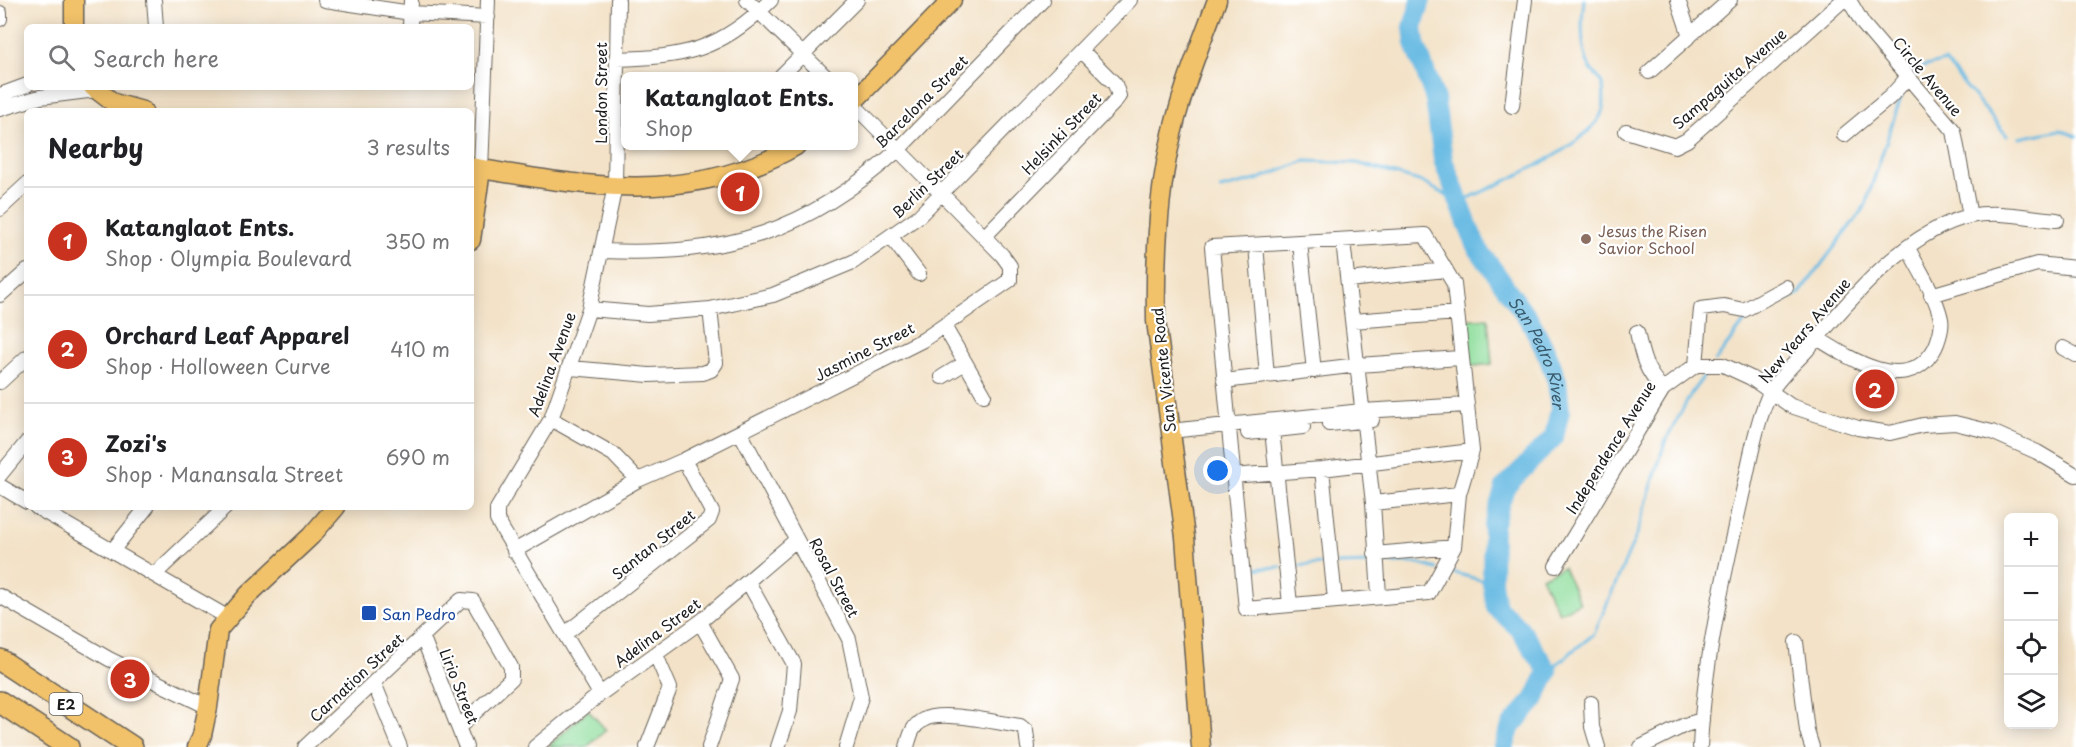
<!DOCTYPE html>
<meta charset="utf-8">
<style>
:root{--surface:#fff;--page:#f2f2f2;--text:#202124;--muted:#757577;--line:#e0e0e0;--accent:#c8321e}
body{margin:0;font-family:"Playpen Sans",sans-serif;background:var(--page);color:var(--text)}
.controls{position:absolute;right:18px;bottom:18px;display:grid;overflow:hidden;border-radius:9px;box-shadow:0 3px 15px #0003}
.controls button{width:54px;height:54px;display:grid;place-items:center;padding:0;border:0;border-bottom:2px solid var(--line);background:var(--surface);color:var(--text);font:30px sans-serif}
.you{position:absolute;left:1218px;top:471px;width:21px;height:21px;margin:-15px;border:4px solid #fff;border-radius:50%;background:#1a73e8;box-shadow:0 0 0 9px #1a73e833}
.badge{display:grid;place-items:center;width:39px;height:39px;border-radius:50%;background:var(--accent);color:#fff;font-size:20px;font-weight:700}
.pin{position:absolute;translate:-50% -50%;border:3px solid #fff;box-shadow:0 2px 6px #0006}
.popup{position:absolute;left:621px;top:72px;width:237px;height:78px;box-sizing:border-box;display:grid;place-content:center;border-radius:9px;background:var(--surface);filter:drop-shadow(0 2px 4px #0005);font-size:20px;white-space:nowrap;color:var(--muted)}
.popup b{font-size:22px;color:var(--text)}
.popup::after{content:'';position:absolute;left:50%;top:100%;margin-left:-12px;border:12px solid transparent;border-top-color:var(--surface)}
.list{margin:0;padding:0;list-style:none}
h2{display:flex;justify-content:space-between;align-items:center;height:78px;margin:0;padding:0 24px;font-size:26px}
h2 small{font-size:20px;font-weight:400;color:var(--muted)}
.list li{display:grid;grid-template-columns:39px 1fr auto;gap:18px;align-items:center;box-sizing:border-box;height:108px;padding:0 24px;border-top:2px solid var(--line)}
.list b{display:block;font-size:22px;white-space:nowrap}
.list p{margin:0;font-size:20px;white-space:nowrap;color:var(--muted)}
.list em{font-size:20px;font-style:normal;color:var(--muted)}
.icon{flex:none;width:33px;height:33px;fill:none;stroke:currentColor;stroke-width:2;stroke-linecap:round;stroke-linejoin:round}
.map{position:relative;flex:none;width:2076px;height:747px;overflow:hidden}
.search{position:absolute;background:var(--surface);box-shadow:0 3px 15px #0003;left:24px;top:24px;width:450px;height:66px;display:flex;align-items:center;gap:15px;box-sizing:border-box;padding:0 21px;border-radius:9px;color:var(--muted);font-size:22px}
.panel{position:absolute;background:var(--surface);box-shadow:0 3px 15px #0003;left:24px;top:108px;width:450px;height:402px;border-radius:9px}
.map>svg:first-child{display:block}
</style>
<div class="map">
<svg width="2076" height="747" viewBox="0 0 2076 747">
<rect width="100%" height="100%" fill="#fff"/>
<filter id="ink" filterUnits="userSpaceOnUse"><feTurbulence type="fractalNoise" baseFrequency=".0167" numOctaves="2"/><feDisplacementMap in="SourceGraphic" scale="12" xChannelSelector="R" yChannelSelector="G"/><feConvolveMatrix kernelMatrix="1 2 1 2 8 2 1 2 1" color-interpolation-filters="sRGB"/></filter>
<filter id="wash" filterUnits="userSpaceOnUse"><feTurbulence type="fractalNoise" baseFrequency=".008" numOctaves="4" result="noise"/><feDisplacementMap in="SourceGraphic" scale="24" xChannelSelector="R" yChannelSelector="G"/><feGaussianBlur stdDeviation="1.35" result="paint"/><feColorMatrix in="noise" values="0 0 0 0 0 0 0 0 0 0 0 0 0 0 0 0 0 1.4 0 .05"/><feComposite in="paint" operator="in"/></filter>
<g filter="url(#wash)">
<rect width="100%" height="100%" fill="#f3e2c7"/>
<path fill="#8fde9d" stroke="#567d5c" stroke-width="1.5" d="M1488,318l4,46 -26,3 -4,-47z
M1563,567l17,36 -21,10 -18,-36z
M588,710l18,20 -19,17h-39z"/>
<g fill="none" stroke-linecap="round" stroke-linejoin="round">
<path stroke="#67bae3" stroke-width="3" d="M1915,76l7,-9 23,-6 62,75
M2019,138l41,-8 16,6
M1220,189l36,-9 49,-19 52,2 62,18 41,21c34,-16 131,-55 143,-92 1,-5 1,-18 0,-23 -1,-7 -9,-13 -13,-19 -10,-21 -9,-46 -6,-68
M1715,361l31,-41 54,-27 65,-87 38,-115
M1382,563h34l21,6
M1337,564l35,-1
M1289,566l38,-2
M1247,569l35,-2
M1447,571l45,12
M1548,671l46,-37 43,-100 28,-92 27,-50 17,-23"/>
<path stroke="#67bae3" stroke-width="20" id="s1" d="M1421,0l-8,27 2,16 20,56 8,61 33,86 56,78 16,32 9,25 3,29 -6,27 -49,50 -12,39 -1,57 4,24 23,21 29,43 -14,29 -23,26 -7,21"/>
</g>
</g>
<g filter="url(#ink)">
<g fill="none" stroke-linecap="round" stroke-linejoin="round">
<defs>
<path id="minor" d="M154,0l2,27
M325,0l86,13 77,4
M747,0l78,76
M1678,0l12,36
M1849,0l14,24 91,107 16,85
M0,13v6
M410,27l1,-27
M616,59c69,-2 104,-8 155,-59
M1649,72l81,-72
M781,76l76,-76
M0,95l27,-10
M1512,106l13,-106
M0,109l40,-12 56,-7
M1626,131l49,15 12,-6 156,-140
M1844,135l46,-38 18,-20
M481,169l7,-169
M0,209l27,-25
M1425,235l29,49 18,167 -13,43 -5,53 -25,46 -183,16 -34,-362z
M985,236l128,-132 6,-8 -4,-12 -34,-34
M891,237l28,37
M1343,241l30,262 6,92
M1300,243l14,128
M1256,245l11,131
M603,251c124,5 203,-18 296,-102l144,-149
M1348,280l98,-10
M0,295l27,-24
M1931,295l106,-31 39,4
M589,309l59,5 62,-5 63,-14 80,-33 66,-46 211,-216
M1353,321l104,-8
M944,326l40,69
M1637,332c5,24 8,39 26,57
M1817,338c32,20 86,56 114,16 6,-7 12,-26 10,-35 -5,-24 -22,-49 -33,-71
M2063,348l13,7
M1696,365l5,-56 23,-3 20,4 42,-23
M571,368l78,7 54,-2 8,-3 5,-7 -6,-54
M942,377l23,-14
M1224,381l134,-16 102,-7
M0,382l27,-25
M551,419l62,35 25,26
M1329,424l43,-4
M1272,430l18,174
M1170,431l192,-20 105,-6
M740,432l109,207 12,58 -15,50
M1248,433l55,-6
M1322,469l13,131
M0,475l27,-33
M1232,476l90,-7 150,-18
M0,486l27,16
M1373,503l86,-9
M36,507l191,110
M112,551l35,-44
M514,551l124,-71 46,-20 239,-120 87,-60v-14l-8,-11 -148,-150
M1375,554l79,-7
M1556,566l107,-177 33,-24h27l28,13 40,28 67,22 32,5 33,-8 32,-2 37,9 45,20 39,23
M155,574l71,-67
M748,582l46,82 -4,47 -12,36
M0,596l109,63 99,48
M700,622l32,57 -23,68
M565,634l144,-114 3,-8 -28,-52
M423,638l43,109
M1796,642l11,89 5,16
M374,683l26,64
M600,694l-103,-174v-11l54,-90 38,-110 26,-123 3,-186
M1591,703l1,24 6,20
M305,747l156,-147 12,1 38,66v12l-52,48
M535,747l65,-53 100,-72 96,-82
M647,747l23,-59 -14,-33
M907,747c3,-11 5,-21 16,-27 17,-11 75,3 97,6l6,5 2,16
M1641,747l44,-22 17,-5
M1700,747c4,-86 24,-172 43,-256 6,-27 15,-77 28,-100 9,-15 25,-29 36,-41 42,-49 98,-119 163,-134 28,-6 59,2 87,4"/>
<path id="major" d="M74,0v27
M93,87l21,16 29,8
M854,101l98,-101
M471,167c113,20 220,39 325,-21
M471,240l10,-71
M197,747l5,-12 6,-28 10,-77 30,-35 63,-59 25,-29
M1201,747l-16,-210 -29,-216c-1,-58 1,-117 13,-173 10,-51 30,-100 48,-148"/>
<path id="highway" d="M0,660l132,87
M0,702l68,45"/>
</defs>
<use href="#minor" stroke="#676158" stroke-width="16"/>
<use href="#major" stroke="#676158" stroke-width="21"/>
<use href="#highway" stroke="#676158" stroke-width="24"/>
<use href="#minor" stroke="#fff" stroke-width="14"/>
<use href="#major" stroke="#f2c26a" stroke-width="18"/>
<use href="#highway" stroke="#f2c26a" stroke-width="21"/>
</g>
</g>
<circle fill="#8d6e63" stroke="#fff" stroke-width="2" cx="1586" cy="239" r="6"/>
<rect fill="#1a4fb4" stroke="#fff" stroke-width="2" x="361" y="605" width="16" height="16" rx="3"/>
<g text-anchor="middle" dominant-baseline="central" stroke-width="4.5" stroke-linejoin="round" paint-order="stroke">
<rect fill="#fff" stroke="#606060" stroke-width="1.5" x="49.5" y="693" width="33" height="22" rx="4.5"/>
<g font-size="14" font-weight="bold" fill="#1c1c1c">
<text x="66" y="704">E2</text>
</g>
<g font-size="15" fill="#1c1c1c" stroke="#fff">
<text transform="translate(1928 76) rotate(50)">Circle Avenue</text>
<text transform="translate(1729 78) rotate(-41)">Sampaguita Avenue</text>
<text transform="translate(600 93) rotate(-90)">London Street</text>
<text transform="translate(921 101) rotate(-45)">Barcelona Street</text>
<text transform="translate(1061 133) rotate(-46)">Helsinki Street</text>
<text transform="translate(927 183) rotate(-44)">Berlin Street</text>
<text transform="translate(1804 330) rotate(-50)">New Years Avenue</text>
<text transform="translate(864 351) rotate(-27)">Jasmine Street</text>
<text transform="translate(551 364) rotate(-70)">Adelina Avenue</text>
<text transform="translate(1163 370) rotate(-96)">San Vicente Road</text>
<text transform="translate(1610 447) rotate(-58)">Independence Avenue</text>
<text transform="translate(653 544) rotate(-39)">Santan Street</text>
<text transform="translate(835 577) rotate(62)">Rosal Street</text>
<text transform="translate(657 632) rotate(-37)">Adelina Street</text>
<text transform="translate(356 677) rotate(-43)">Carnation Street</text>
<text transform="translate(460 686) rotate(68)">Lirio Street</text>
</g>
<g font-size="15" fill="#785e54" stroke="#fff" text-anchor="start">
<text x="1598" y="230">Jesus the Risen<tspan x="1598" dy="17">Savior School</tspan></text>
</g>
<g font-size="15" fill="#164399" stroke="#fff" text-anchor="start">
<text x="382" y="613">San Pedro</text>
</g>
<g font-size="16" font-style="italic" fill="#3a5b6c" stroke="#fff">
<text stroke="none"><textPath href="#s1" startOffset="382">San Pedro River</textPath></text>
</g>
</g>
</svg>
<div class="controls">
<button>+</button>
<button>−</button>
<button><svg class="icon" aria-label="locate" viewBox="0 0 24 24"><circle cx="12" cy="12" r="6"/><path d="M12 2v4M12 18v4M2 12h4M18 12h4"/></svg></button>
<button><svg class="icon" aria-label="layers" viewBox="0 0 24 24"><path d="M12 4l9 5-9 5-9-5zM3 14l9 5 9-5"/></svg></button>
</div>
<div class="you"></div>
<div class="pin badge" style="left:740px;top:192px">1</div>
<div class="popup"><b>Katanglaot Ents.</b>Shop</div>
<div class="pin badge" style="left:1875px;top:389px">2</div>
<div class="pin badge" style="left:130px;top:679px">3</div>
<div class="search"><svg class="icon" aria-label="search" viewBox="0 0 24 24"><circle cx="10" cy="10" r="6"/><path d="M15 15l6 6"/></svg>Search here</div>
<section class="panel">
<h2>Nearby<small>3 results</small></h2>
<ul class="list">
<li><span class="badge">1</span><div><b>Katanglaot Ents.</b><p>Shop · Olympia Boulevard</p></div><em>350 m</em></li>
<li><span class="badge">2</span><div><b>Orchard Leaf Apparel</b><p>Shop · Holloween Curve</p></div><em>410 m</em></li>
<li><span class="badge">3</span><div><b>Zozi's</b><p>Shop · Manansala Street</p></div><em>690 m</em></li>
</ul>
</section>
</div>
